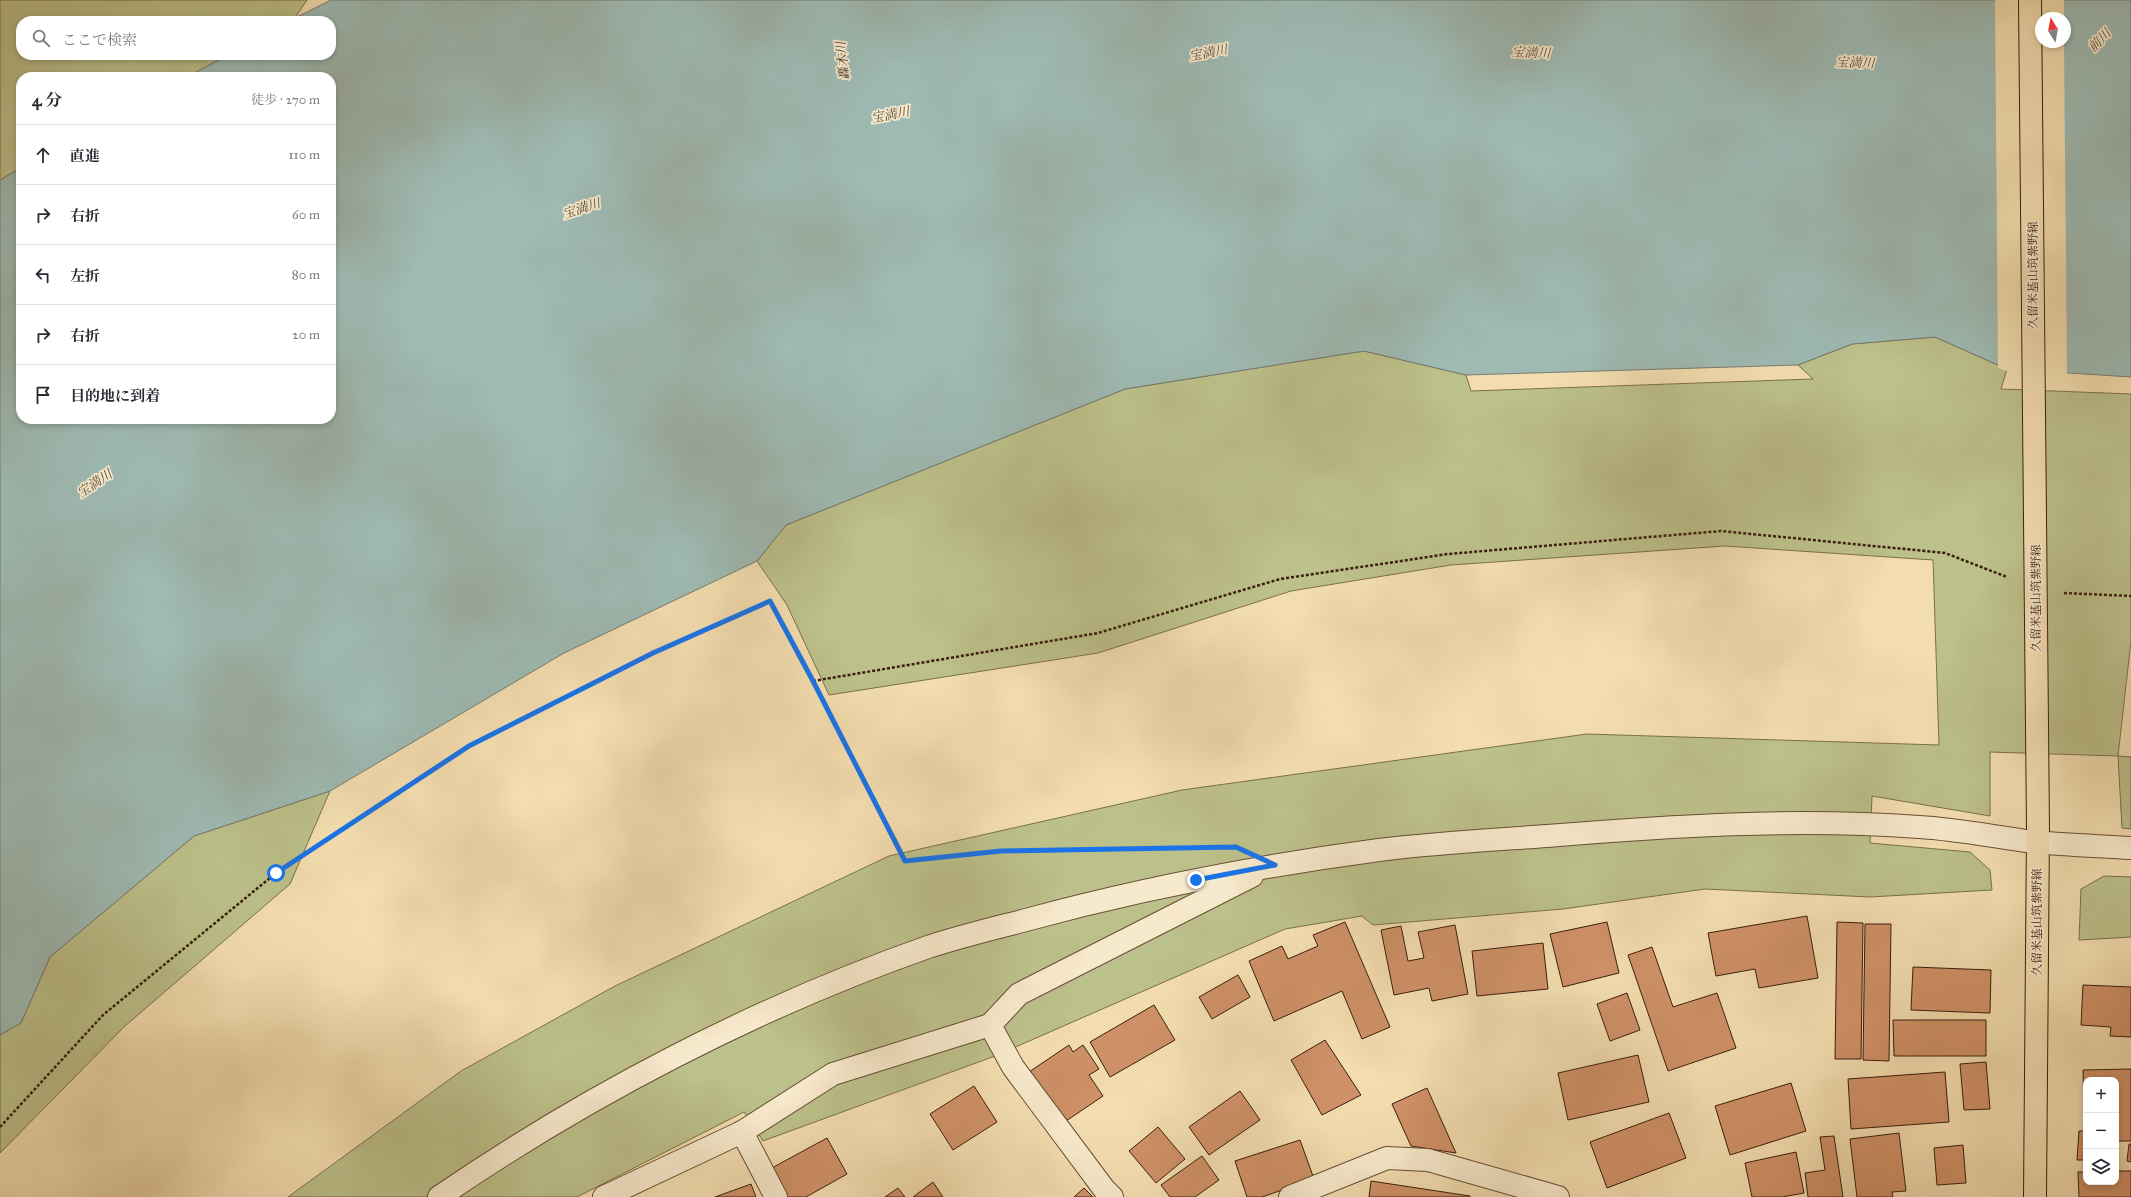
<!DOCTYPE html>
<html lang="ja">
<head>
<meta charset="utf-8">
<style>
  :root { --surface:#fff; --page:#f7f7f7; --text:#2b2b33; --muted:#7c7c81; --line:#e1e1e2 }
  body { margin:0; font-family:"IM FELL Great Primer","Noto Serif JP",serif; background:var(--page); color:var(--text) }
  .controls { position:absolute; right:12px; bottom:12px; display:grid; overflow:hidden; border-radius:8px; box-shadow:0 2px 6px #0003 }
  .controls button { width:36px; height:36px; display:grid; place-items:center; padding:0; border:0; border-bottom:1px solid var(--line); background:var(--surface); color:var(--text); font:20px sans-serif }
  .compass { position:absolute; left:2035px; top:12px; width:36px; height:36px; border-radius:50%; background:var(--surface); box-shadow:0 2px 6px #0003; rotate:349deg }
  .stop { position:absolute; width:12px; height:12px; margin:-9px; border:3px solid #1a73e8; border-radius:50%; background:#fff }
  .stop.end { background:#1a73e8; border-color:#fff; box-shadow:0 1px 4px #0008 }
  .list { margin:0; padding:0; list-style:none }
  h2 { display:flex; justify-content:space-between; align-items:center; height:52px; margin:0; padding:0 16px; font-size:17px }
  h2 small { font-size:13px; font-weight:400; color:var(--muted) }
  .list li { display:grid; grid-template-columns:26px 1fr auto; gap:12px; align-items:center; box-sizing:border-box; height:60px; padding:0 16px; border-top:1px solid var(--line) }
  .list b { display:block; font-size:15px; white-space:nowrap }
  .list em { font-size:13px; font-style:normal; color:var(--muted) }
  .icon { flex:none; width:22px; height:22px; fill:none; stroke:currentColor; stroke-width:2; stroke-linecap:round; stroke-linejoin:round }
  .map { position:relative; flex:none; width:2131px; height:1197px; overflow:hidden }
  .search { position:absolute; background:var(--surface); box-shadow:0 2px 6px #0003; left:16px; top:16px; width:320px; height:44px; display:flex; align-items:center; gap:10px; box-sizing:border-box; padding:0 14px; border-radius:16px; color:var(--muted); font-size:15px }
  .panel { position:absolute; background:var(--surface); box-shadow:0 2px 6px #0003; left:16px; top:72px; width:320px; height:352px; border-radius:16px }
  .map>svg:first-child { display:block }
  .green { fill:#bcc08a; stroke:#7b6f4c }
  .water { fill:#9ebab3; stroke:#767c71; fill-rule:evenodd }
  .pier { fill:#f3ddaf }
  .building { fill:#cf9167; stroke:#3a1e0d }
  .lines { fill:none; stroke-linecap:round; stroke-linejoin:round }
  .minor-casing { stroke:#684e36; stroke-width:24 }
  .primary-casing { stroke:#3a1e0d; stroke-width:24 }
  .path { stroke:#3a1e0d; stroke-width:2.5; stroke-dasharray:3 2; stroke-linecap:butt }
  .minor { stroke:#f7e9cb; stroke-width:22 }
  .primary { stroke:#f3ddaf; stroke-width:22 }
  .primary-bridge-casing { stroke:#3a1e0d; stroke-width:24; stroke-linecap:butt }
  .primary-bridge { stroke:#f3ddaf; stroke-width:22 }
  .route { stroke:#1a73e8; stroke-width:5 }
  .labels { text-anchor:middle; stroke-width:3.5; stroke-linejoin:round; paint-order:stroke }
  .street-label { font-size:12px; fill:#3a1e0d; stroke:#f7e9cb }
  .water-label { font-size:13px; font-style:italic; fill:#584d3f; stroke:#f7e9cb }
</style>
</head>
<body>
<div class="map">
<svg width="2131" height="1197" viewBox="0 0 2131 1197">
  <rect width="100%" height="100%" fill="#f3ddaf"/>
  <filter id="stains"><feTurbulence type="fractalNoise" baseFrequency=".005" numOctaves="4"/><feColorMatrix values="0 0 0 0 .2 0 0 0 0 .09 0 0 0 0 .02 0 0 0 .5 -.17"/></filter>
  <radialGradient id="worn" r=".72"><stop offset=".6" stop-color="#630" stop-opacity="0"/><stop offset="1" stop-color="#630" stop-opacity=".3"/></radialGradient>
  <g class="green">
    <path d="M 0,0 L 307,0 L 294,19 L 289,21 L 21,21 L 21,55 L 228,55 L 187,77 L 21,77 L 21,168 L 0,180 Z"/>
    <path d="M 1935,337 L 2007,369 L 2001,389 L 2131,394 L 2131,641 L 2118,756 L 2131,757 L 2131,829 L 2122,828 L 2118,756 L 1990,752 L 1990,816 L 1872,796 L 1870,843 L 1970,852 L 1990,870 L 1992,890 L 1870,897 L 1705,889 L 1563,909 L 1373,925 L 1362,916 L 1285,929 L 995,1056 L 763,1141 L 744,1112 L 577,1197 L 288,1197 L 461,1071 L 615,986 L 889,856 L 1182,790 L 1587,734 L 1939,745 L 1933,560 L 1725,546 L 1451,565 L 1291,591 L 1098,653 L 829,695 L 787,605 L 757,561 L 786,525 L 1125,389 L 1364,351 L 1466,375 L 1471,391 L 1813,379 L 1798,365 L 1852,344 Z"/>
    <path d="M 330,791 L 290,884 L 125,1026 L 0,1153 L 0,1035 L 21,1023 L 50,957 L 194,836 Z"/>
    <path d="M 2104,876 L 2131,877 L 2131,937 L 2079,940 L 2081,889 Z"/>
  </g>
  <path class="water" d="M 331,0 L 2131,0 L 2131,377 L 2007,369 L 1935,337 L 1852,344 L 1798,365 L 1466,375 L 1364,351 L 1125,389 L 786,525 L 757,561 L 564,653 L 330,791 L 194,836 L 50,957 L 21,1023 L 0,1035 L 0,180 L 21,168 L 21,419 L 331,419 L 331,77 L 187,77 L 228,55 L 331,55 L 331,21 L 289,21 ZM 2041,18 L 2065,18 L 2065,42 L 2041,42 Z"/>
  <path class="pier" d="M 1995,0 L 2064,0 L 2064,18 L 2041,18 L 2041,42 L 2064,42 L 2067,375 L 2007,371 L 1998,368 Z"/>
  <g class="building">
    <path d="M 1807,916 L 1818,978 L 1759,988 L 1755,969 L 1716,976 L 1708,933 Z"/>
    <path d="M 1345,922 L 1390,1027 L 1362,1039 L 1342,991 L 1274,1021 L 1249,961 L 1282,946 L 1288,959 L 1318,946 L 1313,935 Z"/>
    <path d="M 1607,922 L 1619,973 L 1563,987 L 1550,934 Z"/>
    <path d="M 1837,922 L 1863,923 L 1861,1059 L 1835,1059 Z"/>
    <path d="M 1865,924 L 1891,924 L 1889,1061 L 1863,1060 Z"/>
    <path d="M 1455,925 L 1468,994 L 1432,1001 L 1429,988 L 1394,995 L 1381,930 L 1401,926 L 1408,961 L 1424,958 L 1418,932 Z"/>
    <path d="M 1543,943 L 1548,989 L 1477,996 L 1472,951 Z"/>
    <path d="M 1652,947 L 1673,1007 L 1717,993 L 1736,1048 L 1668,1071 L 1628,955 Z"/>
    <path d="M 1913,967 L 1991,970 L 1990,1013 L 1911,1010 Z"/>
    <path d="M 1238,975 L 1250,997 L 1212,1019 L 1199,997 Z"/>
    <path d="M 2083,985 L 2131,987 L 2131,1037 L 2110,1036 L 2111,1027 L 2081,1025 Z"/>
    <path d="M 1627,993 L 1640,1030 L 1610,1041 L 1597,1004 Z"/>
    <path d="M 1154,1005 L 1175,1040 L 1110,1077 L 1090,1042 Z"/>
    <path d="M 1893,1020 L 1986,1020 L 1986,1056 L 1894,1056 Z"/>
    <path d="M 1325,1040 L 1361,1095 L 1322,1115 L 1291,1060 Z"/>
    <path d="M 1069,1045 L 1073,1052 L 1083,1045 L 1099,1069 L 1089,1075 L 1103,1096 L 1063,1123 L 1029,1072 Z"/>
    <path d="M 1638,1055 L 1649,1102 L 1568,1120 L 1558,1073 Z"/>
    <path d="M 1986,1062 L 1990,1109 L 1964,1110 L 1960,1064 Z"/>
    <path d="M 2131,1069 L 2131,1141 L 2118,1141 L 2116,1080 L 2086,1080 L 2086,1117 L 2084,1117 L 2083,1070 Z"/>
    <path d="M 1945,1072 L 1949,1122 L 1851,1129 L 1848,1079 Z"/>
    <path d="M 1791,1083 L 1806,1131 L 1730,1155 L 1715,1106 Z"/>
    <path d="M 974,1086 L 997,1122 L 953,1150 L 930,1114 Z"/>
    <path d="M 1427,1088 L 1456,1153 L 1411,1146 L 1392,1104 Z"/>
    <path d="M 1240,1091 L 1260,1120 L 1209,1155 L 1189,1127 Z"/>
    <path d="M 1669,1113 L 1686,1158 L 1607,1188 L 1590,1142 Z"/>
    <path d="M 1158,1127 L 1185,1159 L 1156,1183 L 1129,1151 Z"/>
    <path d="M 2079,1131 L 2086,1131 L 2086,1160 L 2077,1160 Z"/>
    <path d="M 1899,1133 L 1906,1191 L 1892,1192 L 1893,1197 L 1857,1197 L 1850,1139 Z"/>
    <path d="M 1834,1136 L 1843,1197 L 1808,1197 L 1805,1173 L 1825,1170 L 1820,1137 Z"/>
    <path d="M 827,1138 L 847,1174 L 806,1197 L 786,1197 L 770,1169 Z"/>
    <path d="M 1300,1140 L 1314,1179 L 1262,1197 L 1247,1197 L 1235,1161 Z"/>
    <path d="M 2129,1144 L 2131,1144 L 2131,1162 L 2127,1161 Z"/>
    <path d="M 1963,1145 L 1966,1183 L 1937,1185 L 1934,1148 Z"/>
    <path d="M 1796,1152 L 1804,1193 L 1782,1197 L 1752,1197 L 1745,1163 Z"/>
    <path d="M 1202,1156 L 1219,1180 L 1195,1197 L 1170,1197 L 1161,1185 Z"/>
    <path d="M 2116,1171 L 2131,1171 L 2131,1197 L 2079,1197 L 2078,1172 L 2086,1172 L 2086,1182 L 2116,1182 Z"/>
    <path d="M 1371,1181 L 1470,1196 L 1470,1197 L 1369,1197 Z"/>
    <path d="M 933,1182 L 943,1197 L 913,1197 Z"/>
    <path d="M 751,1184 L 756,1197 L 715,1197 Z"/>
    <path d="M 898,1188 L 905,1197 L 885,1197 Z"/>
    <path d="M 1084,1188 L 1093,1197 L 1074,1197 Z"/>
  </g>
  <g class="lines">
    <g class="minor-casing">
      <g id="minor">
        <path d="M 742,1132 L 776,1197"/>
        <path d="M 439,1197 C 588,1095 757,1007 928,947 C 958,937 991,929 1022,921 C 1139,889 1258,866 1379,850 C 1434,843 1491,840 1547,836 C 1670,826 1795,818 1919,827 C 1957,829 1995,837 2034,842 C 2066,845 2099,846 2131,848"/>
        <path d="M 604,1197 L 742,1132 L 833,1074 L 990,1025"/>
        <path d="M 1112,1197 L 1104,1189 L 1013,1067 L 990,1025 L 1019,994 L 1252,876"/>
        <path d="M 1290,1197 L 1387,1158 L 1428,1160 L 1558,1197"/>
      </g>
    </g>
    <g class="primary-casing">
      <path id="primary" d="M 2035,1197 L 2038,829"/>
    </g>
    <g class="path">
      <path d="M 2064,593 L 2131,596"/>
      <path d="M 813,681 L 1098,633 L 1280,579 L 1448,554 L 1721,531 L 1945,553 L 2007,577"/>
      <path d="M 0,1127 L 103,1015 L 276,873 L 469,745 L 653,653 L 770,601 L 813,681 L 905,861 L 1001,851 L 1207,847"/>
    </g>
    <use href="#minor" class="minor"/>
    <use href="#primary" class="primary"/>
    <g class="primary-bridge-casing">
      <path id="primary-bridge" d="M 2030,0 L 2038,829"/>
    </g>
    <use href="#primary-bridge" class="primary-bridge"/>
  </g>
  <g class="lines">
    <path class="route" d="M 276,873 L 469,746 L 653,653 L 770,601 L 813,681 L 905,861 L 1001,851 L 1236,847 L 1275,865 L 1196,880"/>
  </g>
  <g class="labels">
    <g class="street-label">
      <text transform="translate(2033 275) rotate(-90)" y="4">久留米基山筑紫野線</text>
      <text transform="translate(2036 598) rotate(-90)" y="4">久留米基山筑紫野線</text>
      <text transform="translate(2037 922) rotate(-90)" y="4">久留米基山筑紫野線</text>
    </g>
    <g class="water-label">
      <text transform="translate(2099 40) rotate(-46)" y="5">前川</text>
      <text transform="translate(1208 52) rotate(-11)" y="5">宝満川</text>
      <text transform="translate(1531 52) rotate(2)" y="5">宝満川</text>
      <text transform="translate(842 61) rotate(-97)" y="5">轟木川</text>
      <text transform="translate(1855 62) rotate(2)" y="5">宝満川</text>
      <text transform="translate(890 114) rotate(-11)" y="5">宝満川</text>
      <text transform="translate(581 208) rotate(-18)" y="5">宝満川</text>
      <text transform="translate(94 483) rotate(-34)" y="5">宝満川</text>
    </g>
  </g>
  <rect width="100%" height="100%" filter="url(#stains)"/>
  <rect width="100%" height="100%" fill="url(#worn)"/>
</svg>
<div class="controls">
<button>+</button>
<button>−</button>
<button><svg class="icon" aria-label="layers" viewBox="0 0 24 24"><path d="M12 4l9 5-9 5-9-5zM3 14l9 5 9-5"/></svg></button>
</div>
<svg class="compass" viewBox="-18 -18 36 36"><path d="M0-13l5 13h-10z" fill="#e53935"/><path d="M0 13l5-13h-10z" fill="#7c7c81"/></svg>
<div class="stop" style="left:276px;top:873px"></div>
<div class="stop end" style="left:1196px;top:880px"></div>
<div class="search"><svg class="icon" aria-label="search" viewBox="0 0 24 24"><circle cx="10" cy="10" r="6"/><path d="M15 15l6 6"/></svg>ここで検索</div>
<section class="panel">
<h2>4 分<small>徒歩 · 270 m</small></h2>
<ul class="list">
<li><svg class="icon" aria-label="ahead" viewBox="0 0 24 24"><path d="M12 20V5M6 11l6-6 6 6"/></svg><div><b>直進</b></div><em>110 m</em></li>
<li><svg class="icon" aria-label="right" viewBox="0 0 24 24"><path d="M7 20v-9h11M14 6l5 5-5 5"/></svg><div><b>右折</b></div><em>60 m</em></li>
<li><svg class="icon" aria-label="left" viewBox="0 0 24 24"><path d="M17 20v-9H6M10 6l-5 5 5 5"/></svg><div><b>左折</b></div><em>80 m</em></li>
<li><svg class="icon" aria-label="right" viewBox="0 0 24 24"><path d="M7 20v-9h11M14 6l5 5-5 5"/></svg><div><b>右折</b></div><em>20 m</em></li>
<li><svg class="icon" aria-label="arrive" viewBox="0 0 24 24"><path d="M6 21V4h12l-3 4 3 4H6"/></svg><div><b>目的地に到着</b></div></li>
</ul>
</section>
</div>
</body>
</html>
